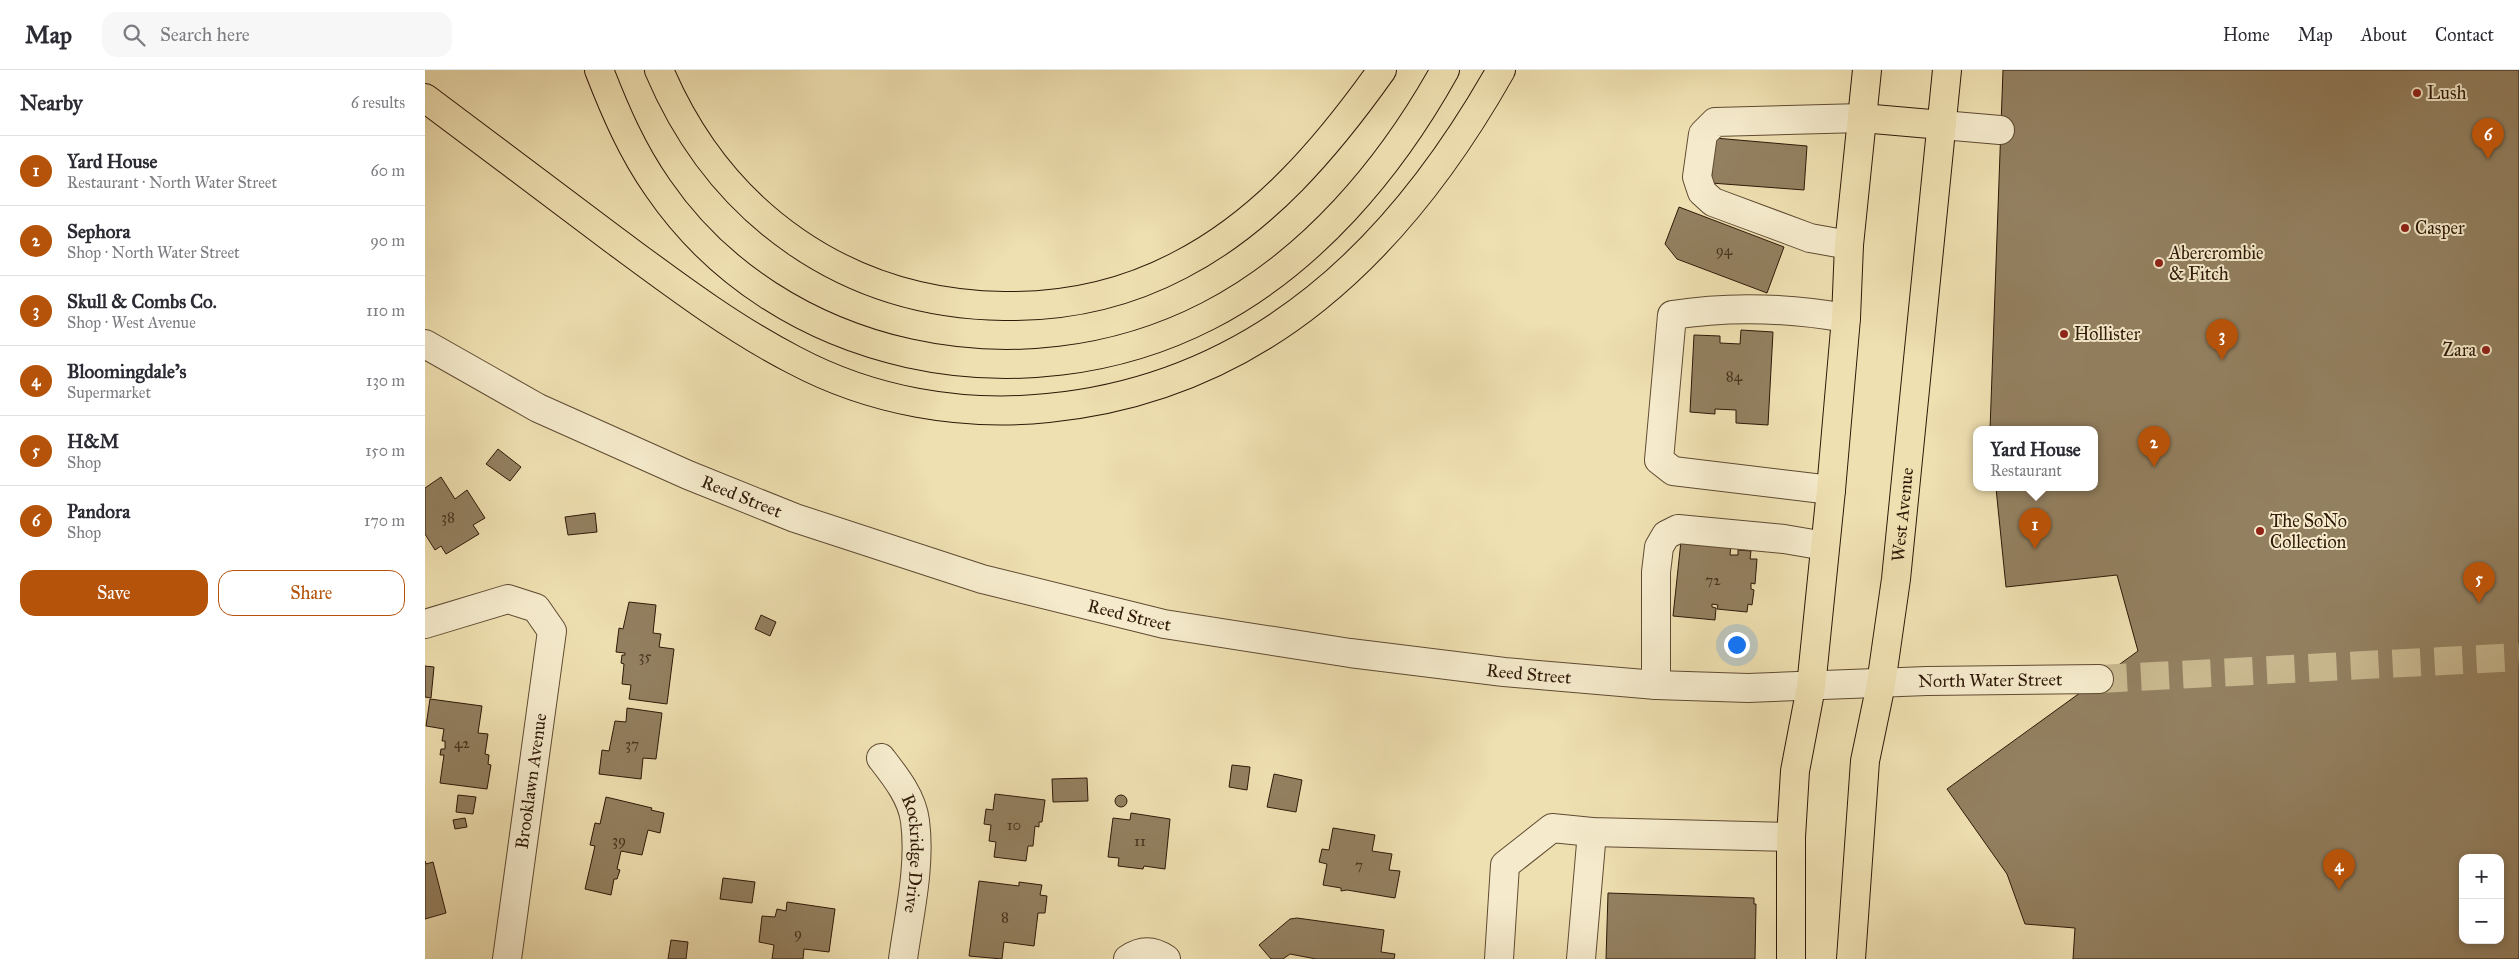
<!DOCTYPE html>
<html lang="en">
<head>
<meta charset="utf-8">
<style>
  :root { --surface:#fff; --page:#f7f7f7; --text:#2b2b33; --muted:#7c7c81; --line:#e1e1e2; --accent:#b45309 }
  body { margin:0; font-family:"IM FELL Great Primer",serif; background:var(--page); color:var(--text) }
  .controls { position:absolute; right:15px; bottom:15px; display:grid; overflow:hidden; border-radius:10px; box-shadow:0 2px 8px #0003 }
  .controls button { width:45px; height:45px; display:grid; place-items:center; padding:0; border:0; border-bottom:1px solid var(--line); background:var(--surface); color:var(--text); font:25px sans-serif }
  .you { position:absolute; left:1311px; top:574px; width:18px; height:18px; margin:-12px; border:4px solid #fff; border-radius:50%; background:#1a73e8; box-shadow:0 0 0 8px #1a73e833 }
  .badge { display:grid; place-items:center; width:32px; height:32px; border-radius:50%; background:var(--accent); color:#fff; font-size:16px; font-weight:700 }
  .pin { position:absolute; translate:-50% -41px; filter:drop-shadow(0 1px 2px #0008) }
  .pin::after { content:''; position:absolute; top:26px; width:18px; height:15px; background:inherit; clip-path:polygon(0 0,100% 0,50% 100%) }
  .popup { position:absolute; left:1548px; top:356px; width:125px; height:65px; box-sizing:border-box; display:grid; place-content:center; border-radius:10px; background:var(--surface); filter:drop-shadow(0 1px 4px #0005); font-size:16px; white-space:nowrap; color:var(--muted) }
  .popup b { font-size:19px; color:var(--text) }
  .popup::after { content:''; position:absolute; left:50%; top:100%; margin-left:-10px; border:10px solid transparent; border-top-color:var(--surface) }
  .list { margin:0; padding:0; list-style:none }
  h2 { display:flex; justify-content:space-between; align-items:center; height:65px; margin:0; padding:0 20px; font-size:21px }
  h2 small { font-size:16px; font-weight:400; color:var(--muted) }
  .list li { display:grid; grid-template-columns:32px 1fr auto; gap:15px; align-items:center; box-sizing:border-box; height:70px; padding:0 20px; border-top:1px solid var(--line) }
  .list b { display:block; font-size:19px; white-space:nowrap }
  .list p { margin:0; font-size:16px; white-space:nowrap; color:var(--muted) }
  .list em { font-size:16px; font-style:normal; color:var(--muted) }
  .actions { display:flex; gap:10px; padding:15px 20px }
  .actions a { flex:1; padding:11px 0; border:1px solid var(--accent); border-radius:15px; text-align:center; font-size:18px; color:var(--accent) }
  .actions .main { background:var(--accent); color:#fff }
  .icon { flex:none; width:28px; height:28px; fill:none; stroke:currentColor; stroke-width:2; stroke-linecap:round; stroke-linejoin:round }
  .map { position:relative; flex:none; width:2094px; height:889px; overflow:hidden }
  header { display:flex; align-items:center; gap:30px; box-sizing:border-box; height:70px; padding:0 25px; background:var(--surface); border-bottom:1px solid var(--line) }
  header strong { font-size:24px }
  nav { display:flex; gap:28px; margin-inline-start:auto; font-size:18px }
  .search { width:350px; height:45px; background:var(--page); display:flex; align-items:center; gap:12px; box-sizing:border-box; padding:0 18px; border-radius:15px; color:var(--muted); font-size:19px }
  main { display:flex }
  aside { flex:1; background:var(--surface) }
  .map>svg:first-child { display:block }
  .building { fill:#938060; stroke:#2f1808; fill-rule:evenodd }
  .lines { fill:none; stroke-linecap:round; stroke-linejoin:round }
  .minor-tunnel { stroke:#c9b88f; stroke-width:28; stroke-dasharray:28 14; stroke-linecap:butt }
  .minor-casing { stroke:#5f4a32; stroke-width:30 }
  .major-casing { stroke:#2f1808; stroke-width:30 }
  .highway-casing { stroke:#2f1808; stroke-width:30 }
  .minor { stroke:#f5ebcc; stroke-width:28 }
  .major { stroke:#efe0b1; stroke-width:28 }
  .highway { stroke:#efe0b1; stroke-width:28 }
  .poi-dot { fill:#8f2418; stroke:#f5ebcc; stroke-width:2 }
  .labels { text-anchor:middle; stroke-width:4; stroke-linejoin:round; paint-order:stroke }
  .number-label { font-size:15px; fill:#48321e }
  .poi-label { font-size:18px; fill:#2f1808; stroke:#f5ebcc; text-anchor:start }
  .street-label { font-size:18px; fill:#2f1808; stroke:#f5ebcc }
</style>
</head>
<body>
<header>
<strong>Map</strong>
<div class="search"><svg class="icon" aria-label="search" viewBox="0 0 24 24"><circle cx="10" cy="10" r="6"/><path d="M15 15l6 6"/></svg>Search here</div>
<nav><a>Home</a><a>Map</a><a>About</a><a>Contact</a></nav>
</header>
<main>
<aside>
<h2>Nearby<small>6 results</small></h2>
<ul class="list">
<li><span class="badge">1</span><div><b>Yard House</b><p>Restaurant · North Water Street</p></div><em>60 m</em></li>
<li><span class="badge">2</span><div><b>Sephora</b><p>Shop · North Water Street</p></div><em>90 m</em></li>
<li><span class="badge">3</span><div><b>Skull &amp; Combs Co.</b><p>Shop · West Avenue</p></div><em>110 m</em></li>
<li><span class="badge">4</span><div><b>Bloomingdale's</b><p>Supermarket</p></div><em>130 m</em></li>
<li><span class="badge">5</span><div><b>H&amp;M</b><p>Shop</p></div><em>150 m</em></li>
<li><span class="badge">6</span><div><b>Pandora</b><p>Shop</p></div><em>170 m</em></li>
</ul>
<div class="actions"><a class="main">Save</a><a>Share</a></div>
</aside>
<div class="map">
<svg width="2094" height="889" viewBox="0 0 2094 889">
  <rect width="100%" height="100%" fill="#efe0b1"/>
  <filter id="stains"><feTurbulence type="fractalNoise" baseFrequency=".004" numOctaves="4"/><feColorMatrix values="0 0 0 0 .2 0 0 0 0 .09 0 0 0 0 .02 0 0 0 .5 -.17"/></filter>
  <radialGradient id="worn" r=".72"><stop offset=".6" stop-color="#630" stop-opacity="0"/><stop offset="1" stop-color="#630" stop-opacity=".3"/></radialGradient>
  <g class="building">
    <path d="M 1578,0 L 2094,0 L 2094,889 L 1648,889 L 1650,858 L 1600,854 L 1582,804 L 1522,719 L 1713,581 L 1692,505 L 1581,517 L 1571,418 L 1669,418 L 1669,360 L 1565,360 ZM 2038,788 L 2075,788 L 2075,870 L 2038,870 Z"/>
    <path d="M 1290,68 L 1382,76 L 1379,120 L 1286,113 Z"/>
    <path d="M 1254,137 L 1359,177 L 1342,223 L 1252,189 L 1240,174 Z"/>
    <path d="M 1316,260 L 1348,262 L 1343,355 L 1311,353 L 1311,340 L 1290,339 L 1290,344 L 1265,342 L 1269,265 L 1295,266 L 1295,273 L 1315,274 Z"/>
    <path d="M 73,379 L 96,397 L 85,411 L 61,394 Z"/>
    <path d="M 16,407 L 30,429 L 42,420 L 60,448 L 48,455 L 54,464 L 21,484 L 16,476 L 10,480 L 0,464 L 0,418 Z"/>
    <path d="M 170,443 L 172,462 L 143,465 L 140,447 Z"/>
    <path d="M 1256,471 L 1306,474 L 1305,485 L 1313,485 L 1313,480 L 1326,481 L 1325,489 L 1332,489 L 1330,514 L 1326,513 L 1326,519 L 1329,520 L 1327,535 L 1323,534 L 1322,542 L 1292,539 L 1293,535 L 1287,534 L 1287,537 L 1291,538 L 1290,550 L 1248,546 Z"/>
    <path d="M 204,532 L 231,535 L 228,563 L 236,564 L 234,577 L 249,579 L 242,634 L 204,629 L 206,615 L 197,614 L 199,594 L 196,593 L 197,585 L 200,585 L 200,583 L 191,582 L 194,558 L 198,559 Z"/>
    <path d="M 336,545 L 351,552 L 345,566 L 330,559 Z"/>
    <path d="M 0,596 L 9,597 L 6,628 L 0,627 Z"/>
    <path d="M 5,629 L 57,636 L 53,663 L 63,664 L 60,684 L 64,685 L 63,694 L 66,695 L 62,719 L 15,713 L 19,685 L 15,685 L 16,679 L 20,679 L 20,671 L 17,671 L 19,659 L 1,656 Z"/>
    <path d="M 202,638 L 237,643 L 231,689 L 218,688 L 216,709 L 174,704 L 177,680 L 184,681 L 190,651 L 201,652 Z"/>
    <path d="M 807,695 L 825,697 L 822,720 L 804,717 Z"/>
    <path d="M 849,704 L 877,710 L 871,742 L 842,737 Z"/>
    <path d="M 662,708 L 663,731 L 628,732 L 627,709 Z"/>
    <path d="M 570,724 L 620,730 L 617,752 L 614,752 L 614,757 L 610,756 L 608,776 L 603,776 L 601,791 L 569,787 L 571,772 L 564,771 L 566,755 L 559,754 L 561,739 L 568,740 Z"/>
    <circle cx="696" cy="731" r="6"/>
    <path d="M 33,725 L 51,727 L 48,744 L 31,742 Z"/>
    <path d="M 181,727 L 227,738 L 226,740 L 239,743 L 235,763 L 223,760 L 217,785 L 196,781 L 192,799 L 195,800 L 192,809 L 189,809 L 186,825 L 160,819 L 170,776 L 165,775 L 170,753 L 175,754 Z"/>
    <path d="M 706,743 L 745,749 L 740,799 L 719,796 L 718,799 L 693,796 L 694,788 L 683,787 L 688,748 L 705,750 Z"/>
    <path d="M 40,748 L 42,757 L 30,759 L 28,750 Z"/>
    <path d="M 908,758 L 950,765 L 947,781 L 967,784 L 964,800 L 975,801 L 970,828 L 922,820 L 916,821 L 916,818 L 898,815 L 902,794 L 894,792 L 897,779 L 904,780 Z"/>
    <path d="M 0,791 L 1,794 L 8,792 L 21,843 L 0,849 Z"/>
    <path d="M 298,808 L 330,812 L 327,833 L 295,829 Z"/>
    <path d="M 554,811 L 594,816 L 594,812 L 617,815 L 615,825 L 622,826 L 620,843 L 613,843 L 609,876 L 579,872 L 577,889 L 544,886 Z"/>
    <path d="M 1183,823 L 1329,828 L 1329,834 L 1331,834 L 1330,889 L 1181,889 Z"/>
    <path d="M 362,832 L 410,839 L 404,882 L 379,879 L 378,889 L 347,889 L 349,875 L 334,872 L 337,846 L 350,847 L 352,839 L 361,841 Z"/>
    <path d="M 872,848 L 959,860 L 956,882 L 970,884 L 969,889 L 891,889 L 865,884 L 858,889 L 846,889 L 834,875 L 865,849 Z"/>
    <path d="M 246,870 L 263,872 L 261,889 L 243,889 Z"/>
  </g>
  <g class="lines">
    <path class="minor-tunnel" d="M 1674,609 L 2094,587"/>
    <g class="minor-casing">
      <g id="minor">
        <path d="M 1517,55 L 1575,60"/>
        <path d="M 1424,175 L 1385,168 L 1288,132 L 1277,122 L 1272,107 L 1278,64 L 1290,52 L 1437,48"/>
        <path id="s1" d="M 0,274 L 113,338 L 263,405 L 370,448 L 557,509 L 739,554 L 925,583 L 1079,602 L 1231,615 L 1323,618 L 1502,611 L 1674,609"/>
        <path d="M 1406,420 L 1248,401 L 1234,390 L 1247,245 C 1304,236 1364,238 1421,248"/>
        <path d="M 0,554 L 83,529 L 111,538 L 127,561 L 82,889"/>
        <path d="M 1231,615 L 1231,502 L 1234,477 L 1241,465 L 1253,459 L 1359,469 L 1400,476"/>
        <path id="s2" d="M 456,688 C 470,706 487,727 490,751 C 496,796 484,845 478,889"/>
        <path d="M 703,889 C 716,880 728,880 741,889"/>
        <path d="M 1074,889 L 1080,795 L 1127,758 L 1167,762 L 1366,767"/>
        <path d="M 1156,889 L 1167,762"/>
      </g>
    </g>
    <g class="major-casing">
      <g id="major">
        <path d="M 1437,48 L 1517,55"/>
        <path d="M 1366,889 L 1366,767 L 1370,701 L 1386,617 L 1406,420 L 1421,248 L 1424,175 L 1442,0"/>
        <path id="s3" d="M 1426,889 L 1440,691 L 1456,614 L 1471,509 L 1522,0"/>
      </g>
    </g>
    <g class="highway-casing">
      <g id="highway">
        <path d="M 174,0 C 190,41 207,81 233,118 C 353,293 598,341 783,246 C 886,193 965,99 1020,0"/>
        <path d="M 234,0 C 295,144 421,234 579,236 C 641,237 700,224 755,195 C 839,152 903,76 957,0"/>
        <path d="M 0,28 C 63,75 126,122 189,170 C 246,212 305,257 369,290 C 446,331 536,347 623,338 C 835,317 975,179 1076,0"/>
      </g>
    </g>
    <use href="#minor" class="minor"/>
    <use href="#major" class="major"/>
    <use href="#highway" class="highway"/>
  </g>
  <g class="poi-dot">
    <circle cx="1992" cy="23" r="5"/>
    <circle cx="1980" cy="158" r="5"/>
    <circle cx="1734" cy="193" r="5"/>
    <circle cx="1639" cy="264" r="5"/>
    <circle cx="2061" cy="280" r="5"/>
    <circle cx="1835" cy="461" r="5"/>
  </g>
  <g class="labels">
    <g class="number-label">
      <text x="1299" y="185">94</text>
      <text x="1309" y="311">84</text>
      <text x="23" y="452">38</text>
      <text x="1288" y="515">72</text>
      <text x="220" y="591">35</text>
      <text x="37" y="678">42</text>
      <text x="207" y="679">37</text>
      <text x="589" y="760">10</text>
      <text x="194" y="775">39</text>
      <text x="715" y="776">11</text>
      <text x="934" y="800">7</text>
      <text x="580" y="852">8</text>
      <text x="373" y="868">9</text>
    </g>
    <g class="poi-label">
      <text x="2002" y="29">Lush</text>
      <text x="1990" y="164">Casper</text>
      <text x="1744" y="189">Abercrombie<tspan x="1744" dy="21">&amp; Fitch</tspan></text>
      <text x="1649" y="270">Hollister</text>
      <text x="2051" y="286" text-anchor="end">Zara</text>
      <text x="1845" y="457">The SoNo<tspan x="1845" dy="21">Collection</tspan></text>
    </g>
    <g class="street-label">
      <text dy="6" stroke="none"><textPath href="#s1" startOffset="352">Reed Street</textPath></text>
      <text dy="6" stroke="none"><textPath href="#s3" startOffset="448">West Avenue</textPath></text>
      <text dy="6" stroke="none"><textPath href="#s1" startOffset="758">Reed Street</textPath></text>
      <text dy="6" stroke="none"><textPath href="#s1" startOffset="1162">Reed Street</textPath></text>
      <text dy="6" stroke="none"><textPath href="#s1" startOffset="1624">North Water Street</textPath></text>
      <text transform="translate(106 711) rotate(-82)" y="6">Brooklawn Avenue</text>
      <text dy="6" stroke="none"><textPath href="#s2" startOffset="105">Rockridge Drive</textPath></text>
    </g>
  </g>
  <rect width="100%" height="100%" filter="url(#stains)"/>
  <rect width="100%" height="100%" fill="url(#worn)"/>
</svg>
<div class="controls">
<button>+</button>
<button>−</button>
</div>
<div class="you"></div>
<div class="pin badge" style="left:1610px;top:479px">1</div>
<div class="popup"><b>Yard House</b>Restaurant</div>
<div class="pin badge" style="left:1729px;top:397px">2</div>
<div class="pin badge" style="left:1797px;top:290px">3</div>
<div class="pin badge" style="left:1914px;top:820px">4</div>
<div class="pin badge" style="left:2054px;top:533px">5</div>
<div class="pin badge" style="left:2063px;top:89px">6</div>
</div>
</main>
</body>
</html>
